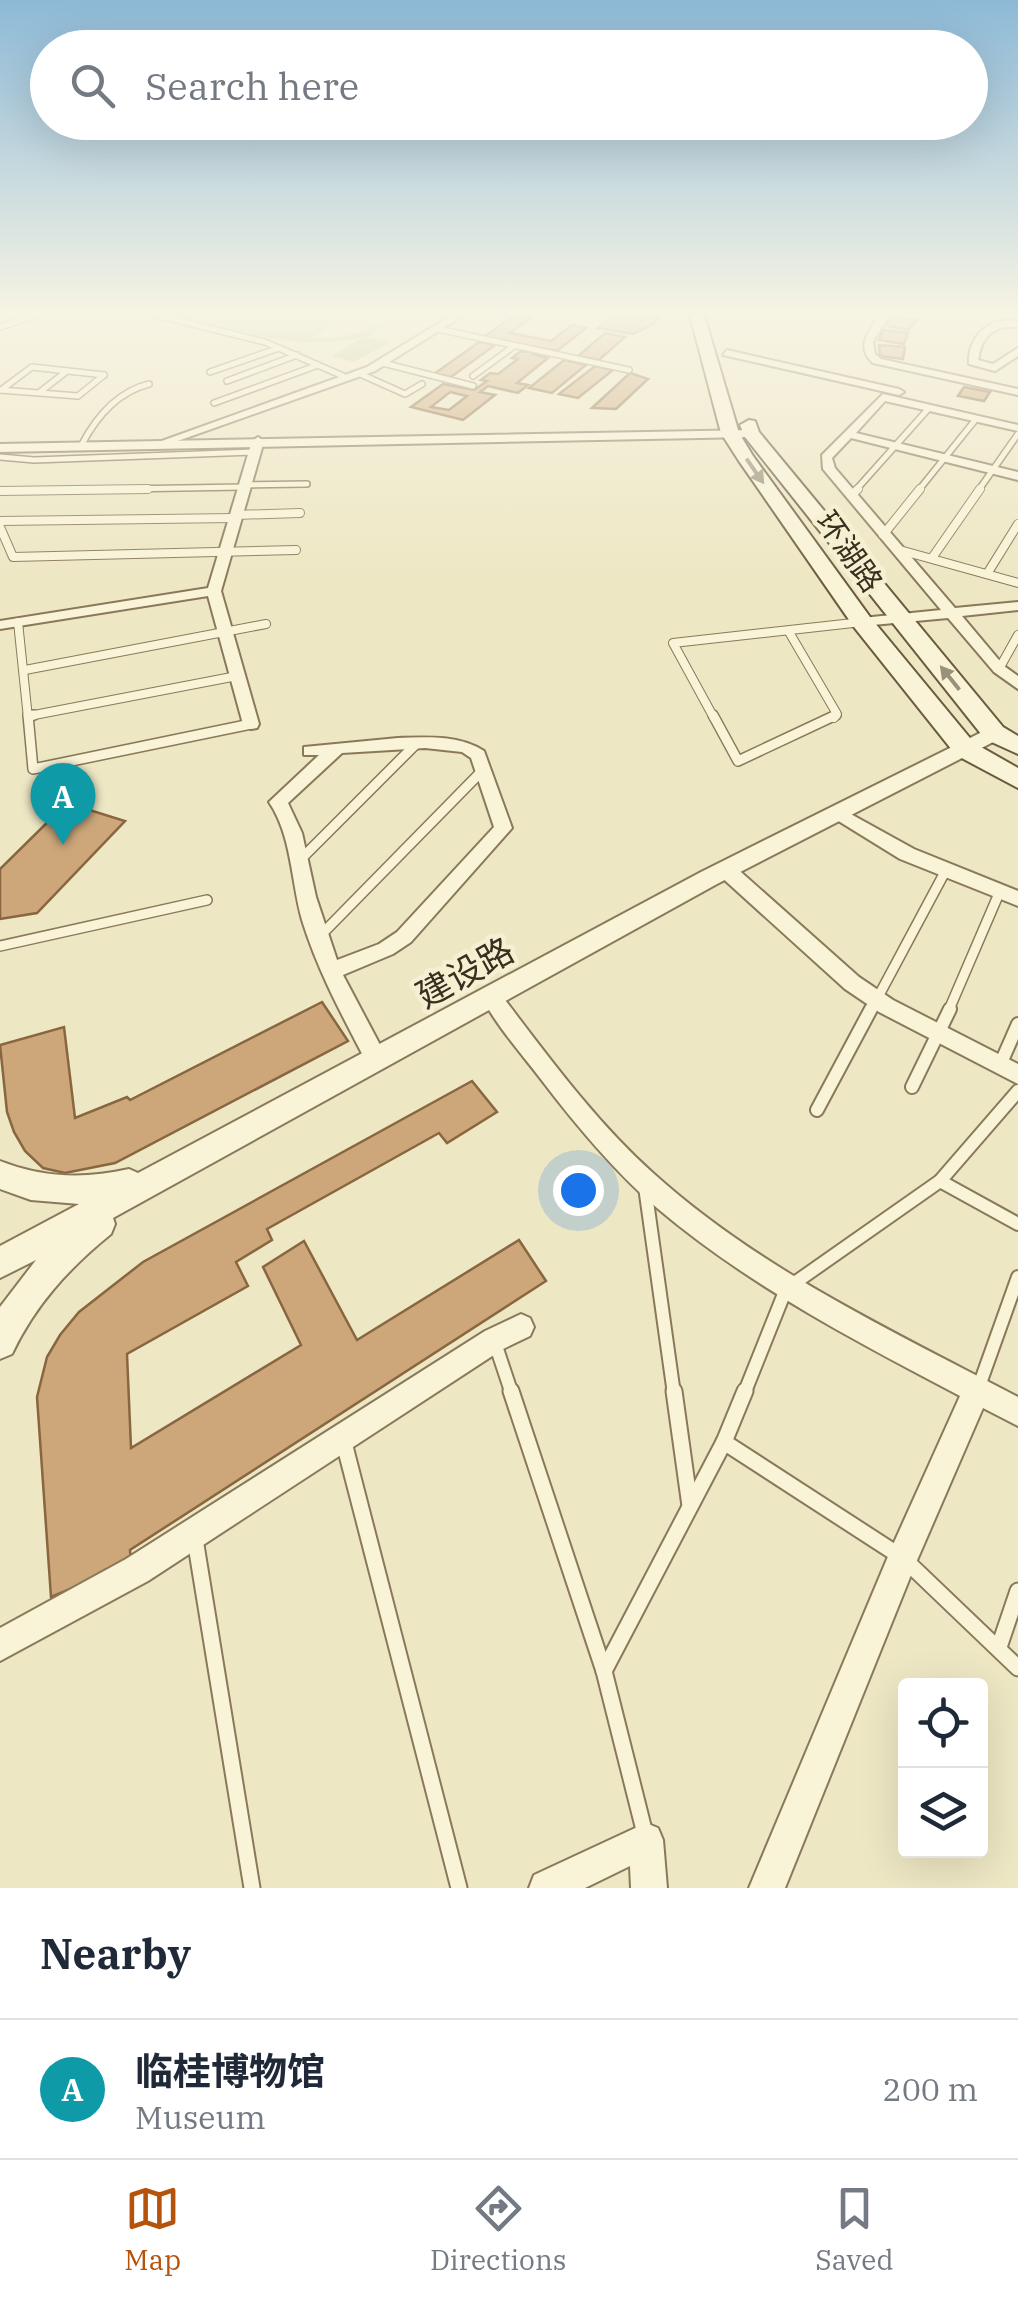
<!DOCTYPE html>
<html lang="en">
<head>
<meta charset="utf-8">
<style>
  :root { --surface:#fff; --page:#f6f6f7; --text:#1f2937; --muted:#747a83; --line:#e0e1e3; --accent:#b45309 }
  body { margin:0; font-family:"IBM Plex Serif","Noto Sans SC",serif; background:var(--page); color:var(--text) }
  .controls { position:absolute; right:30px; bottom:30px; display:grid; overflow:hidden; border-radius:10px; box-shadow:0 10px 40px #0002 }
  .controls button { width:90px; height:90px; display:grid; place-items:center; padding:0; border:0; border-bottom:2px solid var(--line); background:var(--surface); color:var(--text); font:50px sans-serif }
  .you { position:absolute; left:578px; top:1190px; width:35px; height:35px; margin:-25px; border:8px solid #fff; border-radius:50%; background:#1a73e8; box-shadow:0 0 0 15px #1a73e833 }
  .badge { display:grid; place-items:center; width:65px; height:65px; border-radius:50%; background:var(--accent); color:#fff; font-size:32px; font-weight:700 }
  .pin { position:absolute; translate:-50% -82px; filter:drop-shadow(0 2px 5px #0008) }
  .pin::after { content:''; position:absolute; top:52px; width:35px; height:30px; background:inherit; clip-path:polygon(0 0,100% 0,50% 100%) }
  .list { margin:0; padding:0; list-style:none }
  h2 { display:flex; justify-content:space-between; align-items:center; height:130px; margin:0; padding:0 40px; font-size:42px }
  h2 small { font-size:32px; font-weight:400; color:var(--muted) }
  .list li { display:grid; grid-template-columns:65px 1fr auto; gap:30px; align-items:center; box-sizing:border-box; height:140px; padding:0 40px; border-top:2px solid var(--line) }
  .list b { display:block; font-size:38px; white-space:nowrap }
  .list p { margin:0; font-size:32px; white-space:nowrap; color:var(--muted) }
  .list em { font-size:32px; font-style:normal; color:var(--muted) }
  .icon { flex:none; width:55px; height:55px; fill:none; stroke:currentColor; stroke-width:2; stroke-linecap:round; stroke-linejoin:round }
  .map { position:relative; flex:none; width:1018px; height:1888px; overflow:hidden }
  .search { position:absolute; background:var(--surface); box-shadow:0 10px 40px #0002; left:30px; right:30px; top:30px; height:110px; display:flex; align-items:center; gap:25px; box-sizing:border-box; padding:0 35px; border-radius:55px; color:var(--muted); font-size:38px }
  .sheet { height:270px; background:var(--surface) }
  nav { display:flex; justify-content:space-around; align-items:center; box-sizing:border-box; height:140px; border-top:2px solid var(--line); background:var(--surface); font-size:28px; color:var(--muted) }
  nav a { display:grid; justify-items:center; gap:5px }
  nav .on { color:var(--accent) }
  .map>svg:first-child { display:block }
  .green { fill:#c0cd98 }
  .building { fill:#cda77a; stroke:#886640; stroke-width:2.5; fill-rule:evenodd }
  .lines { fill:none; stroke-linecap:round; stroke-linejoin:round }
  .service-far4-casing { stroke:#89795a; stroke-width:8 }
  .service-far3-casing { stroke:#89795a; stroke-width:10 }
  .service-far2-casing { stroke:#89795a; stroke-width:12 }
  .service-far1-casing { stroke:#89795a; stroke-width:16 }
  .service-casing { stroke:#89795a; stroke-width:19 }
  .minor-casing { stroke:#89795a; stroke-width:4 }
  .tertiary-casing { stroke:#89795a; stroke-width:4 }
  .secondary-casing { stroke:#6b5a3d; stroke-width:4 }
  .service-far4 { stroke:#f9f3d7; stroke-width:5 }
  .service-far3 { stroke:#f9f3d7; stroke-width:8 }
  .service-far2 { stroke:#f9f3d7; stroke-width:9 }
  .service-far1 { stroke:#f9f3d7; stroke-width:12 }
  .service { stroke:#f9f3d7; stroke-width:15 }
  .minor { fill:#f9f3d7; fill-rule:evenodd }
  .tertiary { fill:#f9f3d7; fill-rule:evenodd }
  .secondary { fill:#f9f3d7; fill-rule:evenodd }
  .oneway { fill:#99917a }
  .labels { text-anchor:middle; stroke-width:9; stroke-linejoin:round; paint-order:stroke }
  .far-street-label { font-size:30px; fill:#392f1e; stroke:#f6f0d3 }
  .street-label { font-size:35px; fill:#392f1e; stroke:#f6f0d3 }
</style>
</head>
<body>
<div class="map">
<svg width="1018" height="1888" viewBox="0 0 1018 1888">
  <rect width="100%" height="100%" fill="#eee7c4"/>
  <path class="green" d="M 176,315 L 346,315 L 313,338 C 337,338 369,337 383,315 L 396,315 L 392,323 L 367,337 L 389,343 L 354,362 L 332,356 L 364,337 C 301,353 237,329 176,315 Z"/>
  <g class="building">
    <path d="M 515,315 L 535,315 L 510,333 L 551,341 L 572,325 L 586,328 L 557,351 L 541,348 L 533,354 L 548,358 L 517,383 L 528,385 L 518,393 L 488,386 L 480,392 L 495,395 L 463,420 L 411,407 L 443,384 L 474,390 L 487,381 L 481,380 L 490,373 L 498,374 L 518,359 L 512,358 L 521,351 L 528,352 L 535,347 L 484,337 ZM 450,392 L 467,396 L 449,410 L 431,407 Z"/>
    <path d="M 613,315 L 659,315 L 655,323 L 633,334 L 598,328 Z"/>
    <path d="M 893,316 L 917,320 L 908,330 L 885,325 Z"/>
    <path d="M 883,330 L 908,333 L 904,344 L 879,340 Z"/>
    <path d="M 605,333 L 625,337 L 599,360 L 578,356 Z"/>
    <path d="M 479,342 L 495,345 L 451,377 L 434,374 Z"/>
    <path d="M 879,345 L 905,347 L 903,359 L 880,356 Z"/>
    <path d="M 564,360 L 586,365 L 552,393 L 529,388 Z"/>
    <path d="M 595,366 L 613,370 L 578,398 L 559,394 Z"/>
    <path d="M 630,373 L 648,379 L 616,409 L 592,408 Z"/>
    <path d="M 964,387 L 990,392 L 984,401 L 958,396 Z"/>
    <path d="M 67,803 L 125,821 L 37,913 L 0,919 L 0,869 Z"/>
    <path d="M 322,1002 L 348,1041 L 115,1163 L 65,1173 L 43,1168 L 25,1151 L 14,1132 L 7,1112 L 0,1045 L 64,1027 L 75,1118 L 127,1097 L 130,1100 Z"/>
    <path d="M 472,1081 L 497,1112 L 447,1143 L 439,1133 L 267,1229 L 272,1240 L 236,1262 L 248,1286 L 127,1354 L 131,1448 L 301,1345 L 263,1267 L 304,1241 L 357,1340 L 519,1240 L 546,1281 L 130,1550 L 131,1564 L 51,1597 L 37,1397 L 47,1357 L 60,1335 L 79,1312 L 143,1262 Z"/>
  </g>
  <g class="lines">
    <g class="service-far4-casing">
      <g id="service-far4">
        <path d="M 156,315 L 265,342 L 343,376"/>
        <path d="M 0,327 L 38,315"/>
        <path d="M 438,329 L 629,370"/>
        <path d="M 383,363 L 473,386"/>
        <path d="M 210,372 L 279,348"/>
        <path d="M 358,373 L 405,394 L 422,384"/>
        <path d="M 473,376 L 514,346"/>
        <path d="M 227,381 L 297,355"/>
        <path d="M 0,390 L 78,396 L 104,375"/>
        <path d="M 1,390 L 32,367 L 104,375"/>
        <path d="M 40,392 L 67,371"/>
        <path d="M 214,403 L 318,365"/>
        <path d="M 81,446 C 96,417 117,392 149,384"/>
        <path d="M 0,457 L 34,460 L 254,452"/>
        <path d="M 244,485 L 307,484"/>
        <path d="M 0,491 L 243,487"/>
        <path d="M 855,491 L 929,408"/>
        <path d="M 918,491 L 976,419"/>
        <path d="M 978,491 L 1018,434"/>
      </g>
    </g>
    <g class="service-far3-casing">
      <g id="service-far3">
        <path d="M 0,491 L 148,489"/>
        <path d="M 851,496 L 858,489"/>
        <path d="M 235,515 L 300,513"/>
        <path d="M 0,521 L 234,518"/>
        <path d="M 0,527 L 13,557 L 296,550"/>
        <path d="M 883,535 L 920,489"/>
        <path d="M 896,549 L 1018,583"/>
        <path d="M 932,558 L 980,489"/>
        <path d="M 987,574 L 1018,524"/>
        <path d="M 18,622 L 28,718"/>
        <path d="M 789,632 L 837,714 L 834,718"/>
        <path d="M 999,669 L 1018,635"/>
        <path d="M 25,670 L 266,624"/>
        <path d="M 29,716 L 237,676"/>
        <path d="M 714,718 L 673,643 L 862,622"/>
      </g>
    </g>
    <g class="service-far2-casing">
      <g id="service-far2">
        <path d="M 28,715 L 33,769 L 251,724"/>
        <path d="M 713,715 L 738,761 L 836,715"/>
        <path d="M 29,716 L 34,715"/>
        <path d="M 297,863 L 416,744"/>
        <path d="M 318,938 L 482,771"/>
        <path d="M 0,946 L 207,900"/>
        <path d="M 870,1012 L 946,870"/>
        <path d="M 948,1012 L 1000,891"/>
      </g>
    </g>
    <g class="service-far1-casing">
      <g id="service-far1">
        <path d="M 1000,1065 L 1018,1024"/>
        <path d="M 912,1087 L 950,1009"/>
        <path d="M 817,1110 L 871,1009"/>
        <path d="M 940,1181 L 1018,1224"/>
        <path d="M 645,1187 L 674,1394"/>
        <path d="M 495,1343 L 512,1394"/>
        <path d="M 978,1389 L 1018,1277"/>
        <path d="M 744,1394 L 786,1289 L 940,1181 L 1018,1091"/>
      </g>
    </g>
    <g class="service-casing">
      <g id="service">
        <path d="M 511,1391 L 604,1671 L 645,1834"/>
        <path d="M 674,1391 L 690,1506"/>
        <path d="M 343,1439 L 459,1888"/>
        <path d="M 724,1442 L 903,1558 L 1018,1668"/>
        <path d="M 195,1539 L 252,1888"/>
        <path d="M 999,1647 L 1018,1591"/>
        <path d="M 604,1671 L 724,1442 L 745,1391"/>
      </g>
    </g>
    <g class="minor-casing">
      <g id="minor">
        <path d="M 452,315 L 464,315 L 375,371 L 169,444 L 159,442 L 367,367 Z"/>
        <path d="M 879,315 L 889,315 L 873,342 L 875,354 L 881,359 L 1018,389 L 1018,395 L 873,363 C 855,347 869,332 879,315 Z"/>
        <path d="M 999,321 L 1018,321 L 1018,327 C 993,325 982,336 978,360 L 993,364 L 1018,348 L 1018,356 L 995,371 L 969,364 C 968,344 979,327 999,321 Z"/>
        <path d="M 727,350 L 899,389 L 904,392 L 899,395 L 723,355 Z"/>
        <path d="M 883,394 L 1018,425 L 1018,431 L 885,401 L 856,433 L 1018,472 L 1018,480 L 851,438 L 832,458 L 835,468 L 955,608 L 1018,602 L 1018,610 L 962,616 L 1004,666 L 1018,676 L 1018,689 L 994,672 L 948,618 L 862,626 L 855,622 L 862,618 L 941,610 L 823,469 L 822,455 Z"/>
        <path d="M 258,437 L 264,441 L 221,591 L 259,724 L 257,728 L 251,729 L 243,724 L 208,596 L 0,629 L 0,621 L 208,588 L 252,441 Z"/>
        <path d="M 398,738 C 427,737 459,735 484,751 L 512,828 L 411,942 L 393,954 L 343,975 L 388,1060 L 385,1067 L 377,1069 L 369,1067 C 344,1019 318,972 302,920 C 291,881 292,836 269,802 L 319,755 L 304,755 L 304,747 ZM 425,748 L 462,752 L 471,758 L 494,827 L 397,932 L 379,944 L 337,960 L 316,897 L 302,833 L 288,803 L 342,753 Z"/>
        <path d="M 838,807 L 914,849 L 1018,891 L 1018,906 L 900,859 L 832,817 L 829,813 Z"/>
        <path d="M 726,863 L 733,865 L 859,977 L 893,1000 L 1018,1064 L 1018,1084 L 879,1012 L 845,989 L 719,875 L 717,870 Z"/>
        <path d="M 492,990 L 499,992 C 547,1055 594,1120 653,1173 C 759,1269 892,1331 1018,1397 L 1018,1426 L 983,1408 L 915,1565 L 785,1888 L 749,1888 L 892,1547 L 960,1396 C 855,1341 748,1285 657,1208 C 613,1170 575,1124 540,1078 C 520,1052 497,1026 482,998 L 485,992 Z"/>
        <path d="M 521,1314 L 530,1318 L 534,1327 L 530,1336 L 503,1349 L 148,1581 L 0,1661 L 0,1628 L 126,1559 L 485,1331 Z"/>
        <path d="M 646,1823 L 658,1828 L 663,1840 L 667,1888 L 631,1888 L 630,1866 L 585,1888 L 529,1888 L 534,1875 Z"/>
      </g>
    </g>
    <g class="tertiary-casing">
      <g id="tertiary">
        <path d="M 756,430 L 758,433 L 751,437 L 0,452 L 0,444 Z"/>
        <path d="M 994,726 L 1004,733 L 1001,738 L 717,884 L 113,1218 L 115,1224 L 111,1234 C 69,1268 35,1305 12,1354 L 0,1359 L 0,1307 L 36,1260 L 0,1278 L 0,1246 L 79,1204 L 31,1200 L 0,1189 L 0,1161 C 44,1178 84,1179 129,1169 L 138,1173 L 701,872 Z"/>
      </g>
    </g>
    <g class="secondary-casing">
      <g id="secondary">
        <path d="M 690,315 L 704,315 L 739,433 L 753,456 L 870,617 L 974,743 L 1018,768 L 1018,788 L 956,755 L 854,627 L 739,461 L 721,433 Z"/>
        <path d="M 749,420 L 755,421 L 759,432 L 1003,727 L 1018,736 L 1018,754 L 985,739 L 745,437 L 740,425 Z"/>
      </g>
    </g>
    <use href="#service-far4" class="service-far4"/>
    <use href="#service-far3" class="service-far3"/>
    <use href="#service-far2" class="service-far2"/>
    <use href="#service-far1" class="service-far1"/>
    <use href="#service" class="service"/>
    <use href="#minor" class="minor"/>
    <use href="#tertiary" class="tertiary"/>
    <use href="#secondary" class="secondary"/>
  </g>
  <defs><path id="oneway-solid" d="M-6-.8H1V-3.2L6.5 0L1 3.2V.8H-6Z" transform="scale(2.5)"/></defs>
  <g class="oneway">
    <use href="#oneway-solid" transform="translate(755 471) rotate(55)"/>
    <use href="#oneway-solid" transform="translate(950 678) rotate(-129)"/>
  </g>
  <linearGradient id="sky" x2="0" y2="1"><stop stop-color="#8db9d7"/><stop offset="0.54" stop-color="#f7f4e4"/><stop offset="1" stop-color="#f7f4e4" stop-opacity="0"/></linearGradient>
  <rect width="1018" height="580" fill="url(#sky)"/>
  <g class="labels">
    <g class="far-street-label">
      <text transform="translate(849 552) rotate(55)" y="10">环湖路</text>
    </g>
    <g class="street-label">
      <text transform="translate(465 973) rotate(-29)" y="12">建设路</text>
    </g>
  </g>
</svg>
<div class="controls">
<button><svg class="icon" aria-label="locate" viewBox="0 0 24 24"><circle cx="12" cy="12" r="6"/><path d="M12 2v4M12 18v4M2 12h4M18 12h4"/></svg></button>
<button><svg class="icon" aria-label="layers" viewBox="0 0 24 24"><path d="M12 4l9 5-9 5-9-5zM3 14l9 5 9-5"/></svg></button>
</div>
<div class="you"></div>
<div class="pin badge" style="left:63px;top:845px;background:#0f9aa8">A</div>
<div class="search"><svg class="icon" aria-label="search" viewBox="0 0 24 24"><circle cx="10" cy="10" r="6"/><path d="M15 15l6 6"/></svg>Search here</div>
</div>
<section class="sheet">
<h2>Nearby<small></small></h2>
<ul class="list">
<li><span class="badge" style="background:#0f9aa8">A</span><div><b>临桂博物馆</b><p>Museum</p></div><em>200 m</em></li>
</ul>
</section>
<nav>
<a class="on"><svg class="icon" aria-label="map" viewBox="0 0 24 24"><path d="M3 6l6-2 6 2 6-2v14l-6 2-6-2-6 2zM9 4v14M15 6v14"/></svg>Map</a>
<a><svg class="icon" aria-label="directions" viewBox="0 0 24 24"><path d="M12 3l9 9-9 9-9-9zM9 14v-3h6M13 9l2 2-2 2"/></svg>Directions</a>
<a><svg class="icon" aria-label="saved" viewBox="0 0 24 24"><path d="M7 4h10v16l-5-4-5 4z"/></svg>Saved</a>
</nav>
</body>
</html>
